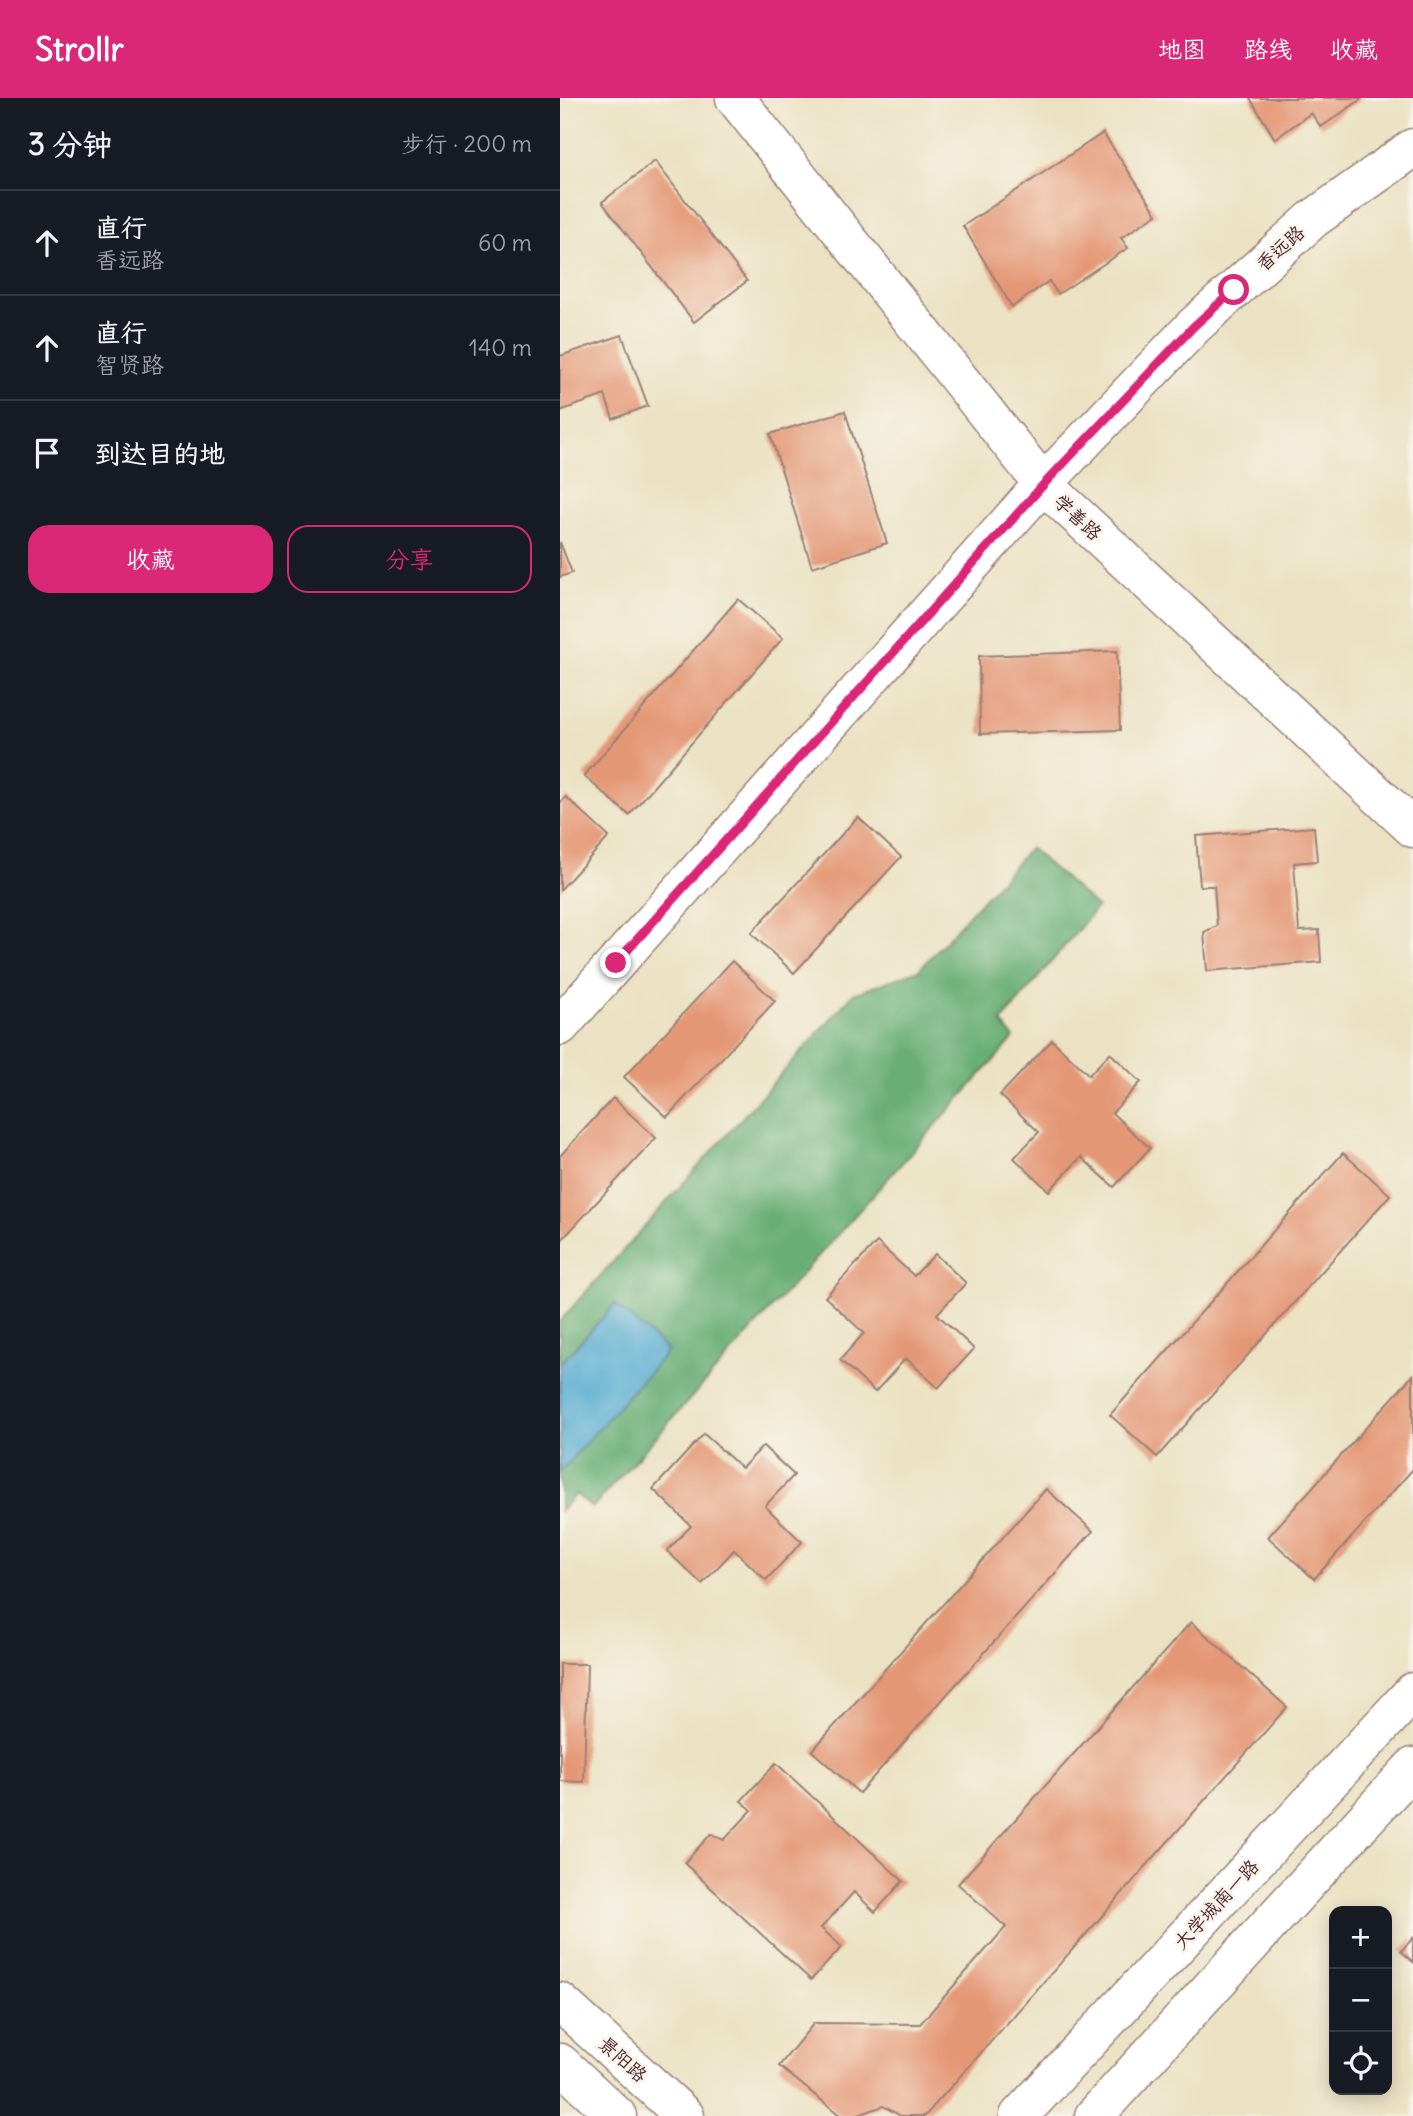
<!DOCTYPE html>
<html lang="zh">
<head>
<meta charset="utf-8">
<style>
  :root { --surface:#171b24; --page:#242831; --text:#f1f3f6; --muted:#9ea1a6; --line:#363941; --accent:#db2777 }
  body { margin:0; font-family:Delius,"LXGW WenKai TC",sans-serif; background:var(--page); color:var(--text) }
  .controls { position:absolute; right:21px; bottom:21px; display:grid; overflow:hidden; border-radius:14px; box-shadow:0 4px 18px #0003 }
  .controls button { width:63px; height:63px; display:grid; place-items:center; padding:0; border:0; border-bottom:2px solid var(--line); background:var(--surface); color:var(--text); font:35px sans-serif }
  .stop { position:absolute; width:21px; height:21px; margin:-16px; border:5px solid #db2777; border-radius:50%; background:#fff }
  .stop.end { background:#db2777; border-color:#fff; box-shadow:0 2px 7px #0008 }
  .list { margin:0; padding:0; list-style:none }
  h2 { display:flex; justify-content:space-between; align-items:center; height:91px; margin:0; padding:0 28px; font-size:30px }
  h2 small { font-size:23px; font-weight:400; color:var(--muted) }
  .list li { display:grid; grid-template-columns:46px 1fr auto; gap:21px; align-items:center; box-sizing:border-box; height:105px; padding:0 28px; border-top:2px solid var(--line) }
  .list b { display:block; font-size:26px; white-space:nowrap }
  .list p { margin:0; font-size:23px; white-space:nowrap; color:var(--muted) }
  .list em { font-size:23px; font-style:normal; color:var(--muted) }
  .actions { display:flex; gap:14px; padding:21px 28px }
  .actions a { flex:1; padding:16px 0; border:2px solid var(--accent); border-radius:21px; text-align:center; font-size:24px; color:var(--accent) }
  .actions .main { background:var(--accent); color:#fff }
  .icon { flex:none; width:38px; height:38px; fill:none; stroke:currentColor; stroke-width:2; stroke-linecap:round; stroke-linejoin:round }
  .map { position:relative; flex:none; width:853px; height:2018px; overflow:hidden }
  header { display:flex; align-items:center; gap:42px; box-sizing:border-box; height:98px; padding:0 35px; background:var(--accent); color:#fff }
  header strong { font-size:33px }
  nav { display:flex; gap:38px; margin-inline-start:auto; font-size:24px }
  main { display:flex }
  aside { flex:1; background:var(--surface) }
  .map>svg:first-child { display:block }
  .forest { fill:#67ae74; stroke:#586650; stroke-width:2 }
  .water { fill:#54acd1; stroke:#4f667e; stroke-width:2 }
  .building { fill:#e49774 }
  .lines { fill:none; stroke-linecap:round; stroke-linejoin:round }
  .secondary-casing { stroke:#9a8077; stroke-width:41 }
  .secondary { stroke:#fff; stroke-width:38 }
  .route { stroke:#db2777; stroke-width:9 }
  .labels { text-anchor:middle; stroke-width:5; stroke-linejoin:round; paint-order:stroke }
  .street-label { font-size:19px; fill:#4a1f2b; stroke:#f7f3e8 }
</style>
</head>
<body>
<header>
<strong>Strollr</strong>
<nav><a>地图</a><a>路线</a><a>收藏</a></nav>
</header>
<main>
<aside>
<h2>3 分钟<small>步行 · 200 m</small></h2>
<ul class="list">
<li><svg class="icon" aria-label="ahead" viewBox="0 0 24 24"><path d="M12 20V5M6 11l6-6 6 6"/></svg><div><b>直行</b><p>香远路</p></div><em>60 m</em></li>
<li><svg class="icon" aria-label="ahead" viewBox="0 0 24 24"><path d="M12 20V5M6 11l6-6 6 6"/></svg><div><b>直行</b><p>智贤路</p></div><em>140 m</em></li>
<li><svg class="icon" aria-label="arrive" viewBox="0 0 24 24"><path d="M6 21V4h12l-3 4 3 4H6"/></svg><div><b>到达目的地</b></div></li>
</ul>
<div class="actions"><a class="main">收藏</a><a>分享</a></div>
</aside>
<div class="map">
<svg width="853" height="2018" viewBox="0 0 853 2018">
  <rect width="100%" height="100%" fill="#f7f3e8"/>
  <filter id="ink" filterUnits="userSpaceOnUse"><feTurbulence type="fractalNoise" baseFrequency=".0143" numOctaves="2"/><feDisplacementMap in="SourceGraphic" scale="14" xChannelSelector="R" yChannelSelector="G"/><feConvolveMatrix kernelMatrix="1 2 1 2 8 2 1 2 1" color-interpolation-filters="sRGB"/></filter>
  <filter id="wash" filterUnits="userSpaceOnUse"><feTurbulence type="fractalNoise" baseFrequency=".00686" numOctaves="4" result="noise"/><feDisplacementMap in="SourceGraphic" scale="28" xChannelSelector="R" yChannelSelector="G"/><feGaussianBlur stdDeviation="1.57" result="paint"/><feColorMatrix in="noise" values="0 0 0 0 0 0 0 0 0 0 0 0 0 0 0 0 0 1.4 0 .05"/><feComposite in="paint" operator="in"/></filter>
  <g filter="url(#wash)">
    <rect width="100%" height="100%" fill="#ebe2c3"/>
    <path class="forest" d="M 470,750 L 537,809 L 441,924 L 454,940 L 32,1410 L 16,1396 L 0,1413 L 0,1223 L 293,896 L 359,872 Z"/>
    <path class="water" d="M 55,1206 L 108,1253 L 0,1374 L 0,1266 Z"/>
    <g id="blocks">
      <g class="building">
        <path d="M 690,0 L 803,0 L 761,29 L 751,15 L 715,41 Z"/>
        <path d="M 543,35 L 597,116 L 561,140 L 568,150 L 498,196 L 489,183 L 452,209 L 403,128 Z"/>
        <path d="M 95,63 L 187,183 L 134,224 L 42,104 Z"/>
        <path d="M 62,237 L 88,308 L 53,321 L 45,297 L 0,313 L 0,258 Z"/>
        <path d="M 285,313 L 327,445 L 252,469 L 210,336 Z"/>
        <path d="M 0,444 L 12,475 L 0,479 Z"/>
        <path d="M 178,501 L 223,540 L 69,717 L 24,678 Z"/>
        <path d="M 557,553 L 560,632 L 420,636 L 419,558 Z"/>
        <path d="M 6,699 L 49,739 L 0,792 L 0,705 Z"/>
        <path d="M 298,719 L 341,759 L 234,875 L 191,835 Z"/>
        <path d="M 754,729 L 757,763 L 734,765 L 739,833 L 759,832 L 761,864 L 647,873 L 644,834 L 657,828 L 654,788 L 640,788 L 636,738 Z"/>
        <path d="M 172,863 L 215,903 L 107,1019 L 64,979 Z"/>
        <path d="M 492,942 L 529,977 L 550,955 L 581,984 L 552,1015 L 590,1050 L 554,1089 L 521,1059 L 489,1093 L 454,1060 L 479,1034 L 440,997 Z"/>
        <path d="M 53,1000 L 96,1040 L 0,1144 L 0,1058 Z"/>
        <path d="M 783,1055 L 830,1097 L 597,1359 L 550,1317 Z"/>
        <path d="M 317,1144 L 354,1178 L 375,1156 L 406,1185 L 377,1216 L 414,1251 L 378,1290 L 346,1260 L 315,1294 L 280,1262 L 304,1235 L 265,1199 Z"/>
        <path d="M 853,1277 L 853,1371 L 754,1481 L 708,1439 Z"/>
        <path d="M 144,1336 L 182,1370 L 203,1348 L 234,1377 L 205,1408 L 242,1444 L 206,1482 L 174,1452 L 142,1486 L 107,1453 L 131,1428 L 93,1391 Z"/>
        <path d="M 486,1391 L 533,1433 L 299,1695 L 252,1653 Z"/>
        <path d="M 631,1524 L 727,1609 L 365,2018 L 341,2018 L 323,2008 L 296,2018 L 281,2018 L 219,1968 L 254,1925 L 360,1926 L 446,1829 L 398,1786 Z"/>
        <path d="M 0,1566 L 27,1566 L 24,1684 L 0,1683 Z"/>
        <path d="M 216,1665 L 343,1783 L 315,1814 L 294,1794 L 261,1830 L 282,1849 L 251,1882 L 124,1765 L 151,1736 L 164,1742 L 192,1712 L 181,1703 Z"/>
        <path d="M 853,1840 L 853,1864 L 841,1853 Z"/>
      </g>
    </g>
  </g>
  <g filter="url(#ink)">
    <use href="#blocks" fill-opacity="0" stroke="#9a8077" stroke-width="2"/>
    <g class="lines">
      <g class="secondary-casing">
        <g id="secondary">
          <path d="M 175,0 L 483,386 L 853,730"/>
          <path d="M 0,928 L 483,386 L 634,228 L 753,121 L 853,50"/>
          <path d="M 0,1904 L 125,2018"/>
          <path d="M 0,1965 L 57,2018"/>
          <path d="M 459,2018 L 853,1594"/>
          <path d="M 534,2018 L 853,1669"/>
        </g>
      </g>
      <use href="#secondary" class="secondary"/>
    </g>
  </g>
  <g class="lines" filter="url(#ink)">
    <path class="route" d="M 56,865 L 484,386 L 634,228 L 674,192"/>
  </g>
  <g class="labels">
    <g class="street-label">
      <text transform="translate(720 150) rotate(-42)" y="7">香远路</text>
      <text transform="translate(518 419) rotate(43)" y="7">学善路</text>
      <text transform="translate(656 1806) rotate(-47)" y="7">大学城南一路</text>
      <text transform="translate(63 1961) rotate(42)" y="7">景阳路</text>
    </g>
  </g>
</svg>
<div class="controls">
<button>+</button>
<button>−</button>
<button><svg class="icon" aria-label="locate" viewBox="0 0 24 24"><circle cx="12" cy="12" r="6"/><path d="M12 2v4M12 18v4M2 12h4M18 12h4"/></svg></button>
</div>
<div class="stop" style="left:674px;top:192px"></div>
<div class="stop end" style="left:56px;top:865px"></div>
</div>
</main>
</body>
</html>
